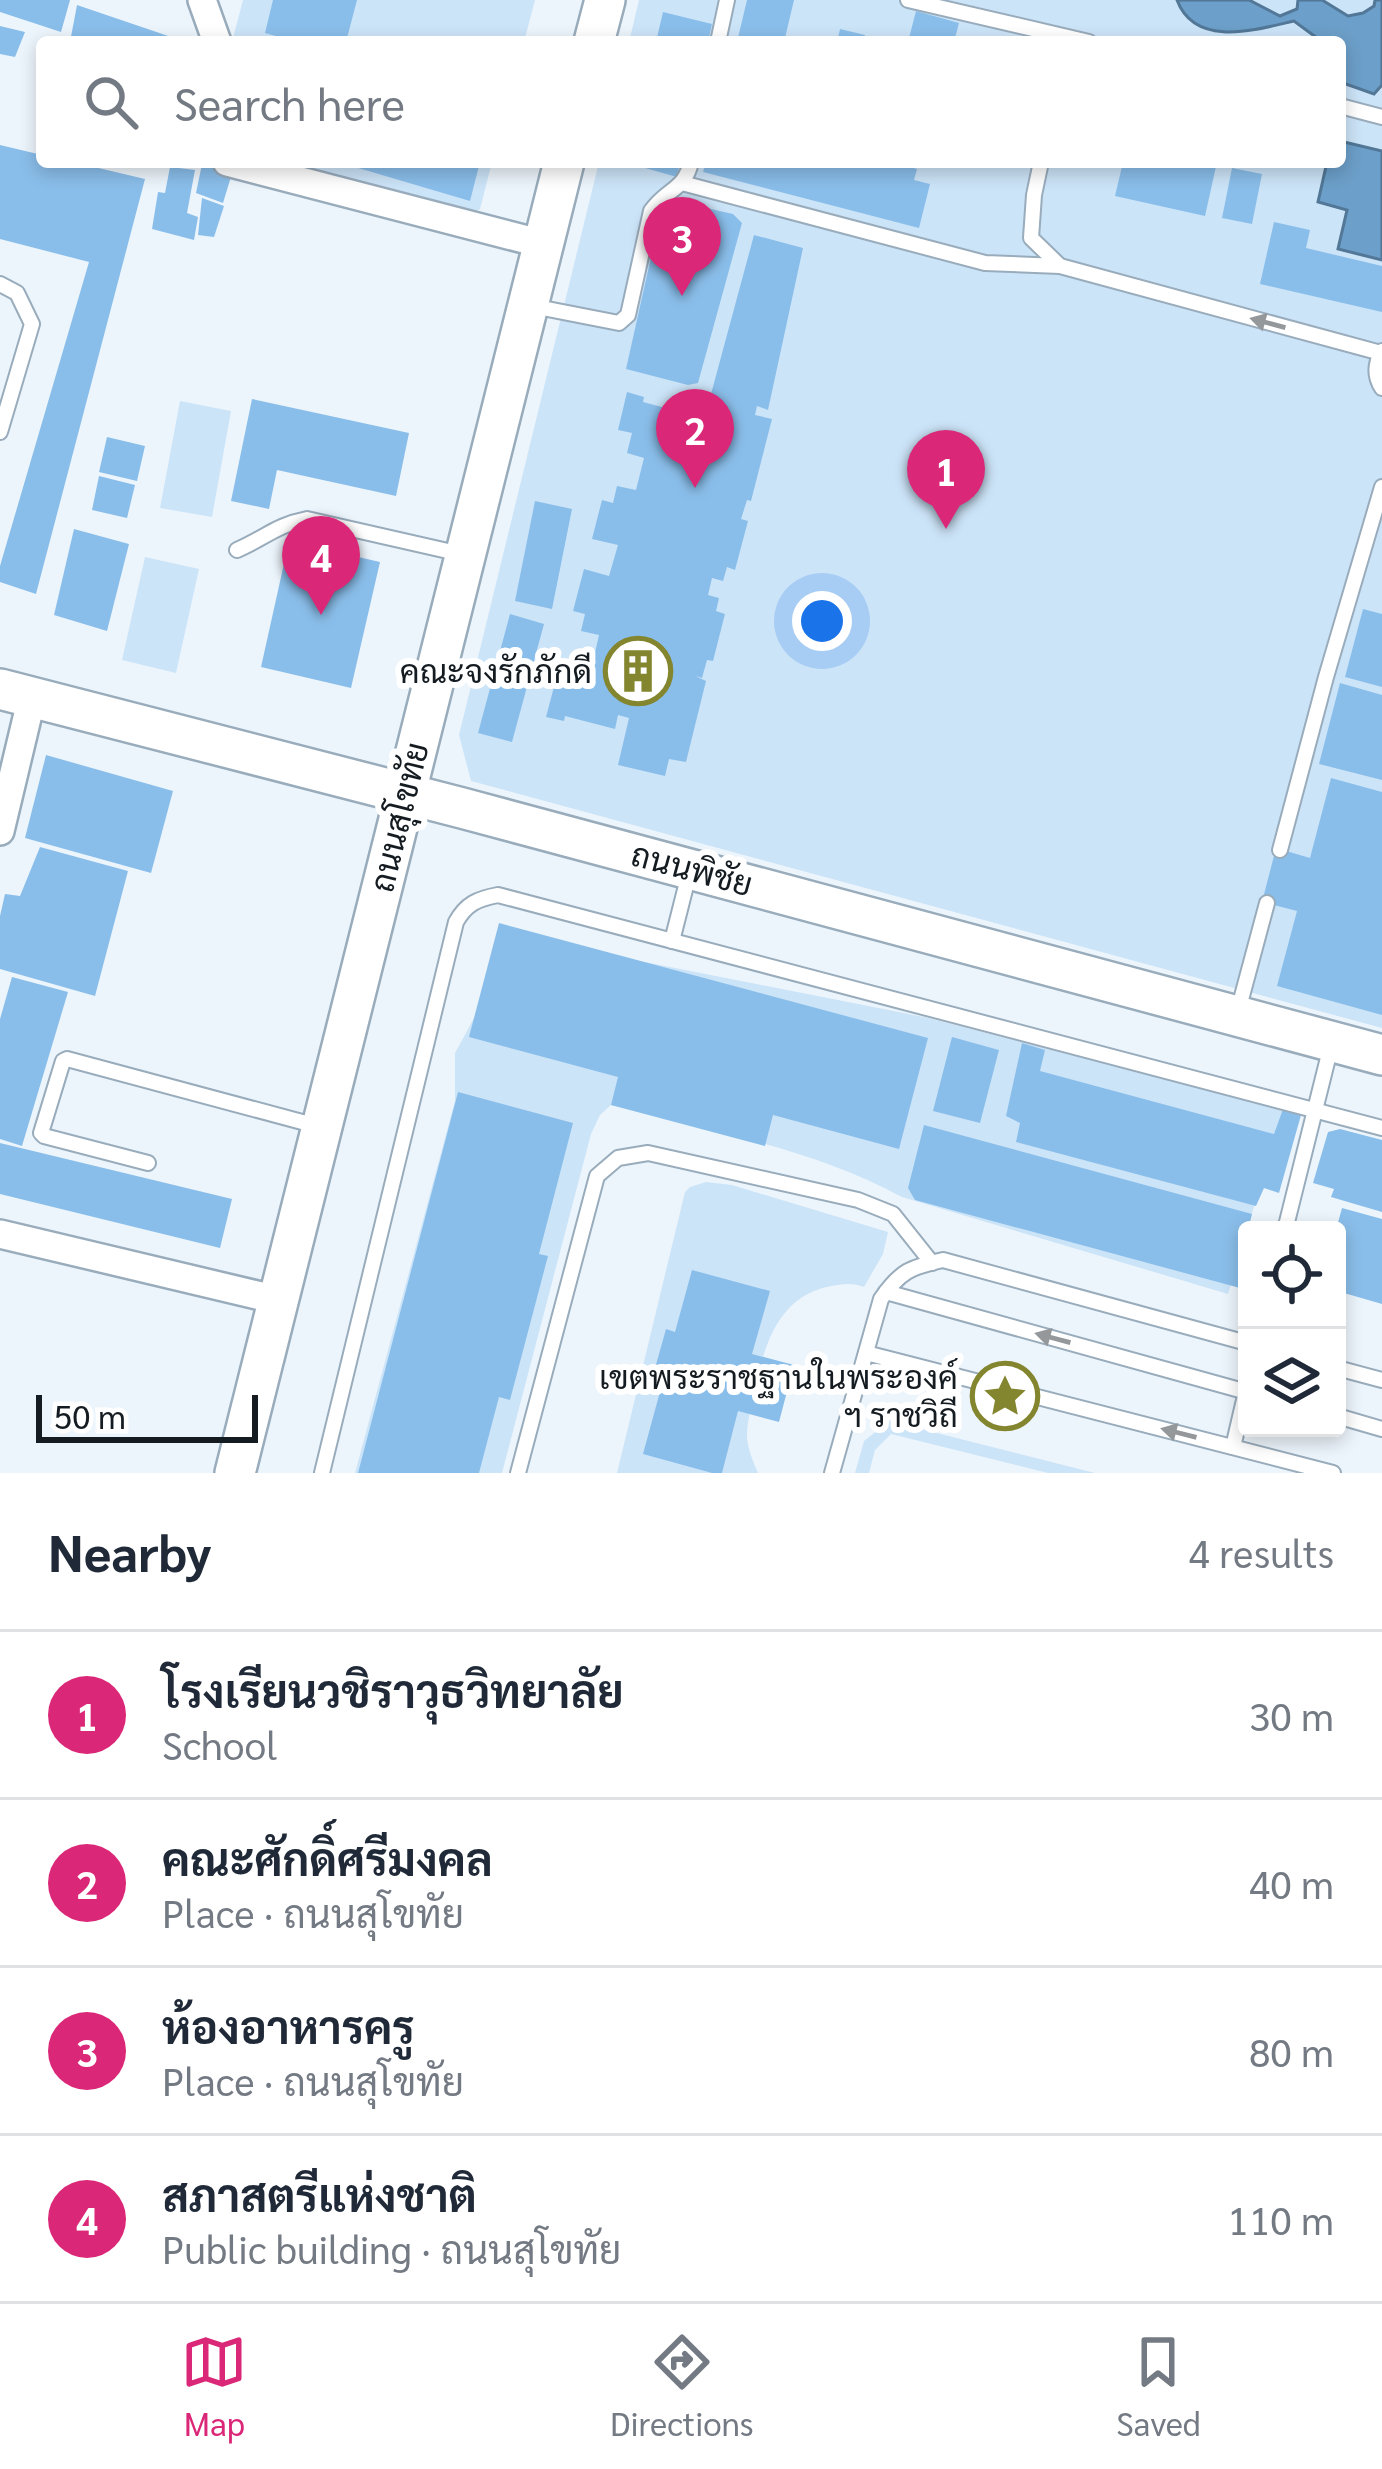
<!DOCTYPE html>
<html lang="en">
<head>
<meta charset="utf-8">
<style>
  :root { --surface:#fff; --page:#f2f2f3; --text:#1f2937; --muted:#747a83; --line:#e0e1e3; --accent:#db2777 }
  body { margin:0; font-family:Georgia,Sarabun,serif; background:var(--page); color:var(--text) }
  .controls { position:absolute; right:36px; bottom:36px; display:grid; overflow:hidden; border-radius:12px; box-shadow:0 6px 18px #0003 }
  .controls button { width:108px; height:108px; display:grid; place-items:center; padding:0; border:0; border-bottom:3px solid var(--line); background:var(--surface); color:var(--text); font:60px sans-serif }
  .scale { position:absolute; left:36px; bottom:30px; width:222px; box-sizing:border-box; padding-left:12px; border:6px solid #141b21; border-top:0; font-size:33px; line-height:42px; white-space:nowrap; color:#141b21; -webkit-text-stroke:9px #fff; paint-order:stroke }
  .you { position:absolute; left:822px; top:621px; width:42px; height:42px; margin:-30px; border:9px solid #fff; border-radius:50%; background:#1a73e8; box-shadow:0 0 0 18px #1a73e833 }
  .badge { display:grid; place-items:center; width:78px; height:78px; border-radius:50%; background:var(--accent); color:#fff; font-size:39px; font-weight:700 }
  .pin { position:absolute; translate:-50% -99px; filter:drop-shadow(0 3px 6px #0008) }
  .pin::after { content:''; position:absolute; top:63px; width:42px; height:36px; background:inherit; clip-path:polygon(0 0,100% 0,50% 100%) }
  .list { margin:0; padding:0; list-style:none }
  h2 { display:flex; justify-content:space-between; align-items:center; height:156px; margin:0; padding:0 48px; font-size:51px }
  h2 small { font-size:39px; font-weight:400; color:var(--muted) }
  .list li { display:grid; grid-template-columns:78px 1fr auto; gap:36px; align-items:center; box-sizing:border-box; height:168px; padding:0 48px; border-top:3px solid var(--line) }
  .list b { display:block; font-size:45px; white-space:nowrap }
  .list p { margin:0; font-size:39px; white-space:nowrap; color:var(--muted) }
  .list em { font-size:39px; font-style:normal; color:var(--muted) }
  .icon { flex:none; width:66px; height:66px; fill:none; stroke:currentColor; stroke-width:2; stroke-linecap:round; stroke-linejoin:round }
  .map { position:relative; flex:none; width:1382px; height:1473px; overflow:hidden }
  .search { position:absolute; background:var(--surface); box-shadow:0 6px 18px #0003; left:36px; right:36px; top:36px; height:132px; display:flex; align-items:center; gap:30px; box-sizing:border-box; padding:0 42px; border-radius:12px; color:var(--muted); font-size:45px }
  .sheet { height:828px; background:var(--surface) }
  nav { display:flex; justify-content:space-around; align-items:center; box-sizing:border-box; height:168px; border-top:3px solid var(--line); background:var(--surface); font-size:33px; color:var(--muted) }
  nav a { display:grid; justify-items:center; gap:6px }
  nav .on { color:var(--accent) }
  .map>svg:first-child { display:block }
  .green { fill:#cce4f8 }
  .water { fill:#6c9fc9; stroke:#527797; stroke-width:3 }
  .building { fill:#8abeea }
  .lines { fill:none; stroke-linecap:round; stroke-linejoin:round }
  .lane-casing { stroke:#99acbc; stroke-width:18 }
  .street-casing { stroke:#99acbc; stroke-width:32 }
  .secondary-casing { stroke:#99acbc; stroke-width:44 }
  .lane { stroke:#fff; stroke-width:14 }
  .street { stroke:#fff; stroke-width:27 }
  .secondary { stroke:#fff; stroke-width:39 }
  .oneway { fill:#95989b }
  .labels { text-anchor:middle; stroke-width:12; stroke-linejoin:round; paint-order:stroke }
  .poi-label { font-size:33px; fill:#141b21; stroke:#fff; text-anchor:end }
  .street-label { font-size:33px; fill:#141b21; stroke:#fff }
</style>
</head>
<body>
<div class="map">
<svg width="1382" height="1473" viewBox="0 0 1382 1473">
  <rect width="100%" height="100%" fill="#edf5fc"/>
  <g class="green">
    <path d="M 243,0 L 535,0 L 524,42 L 232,42 Z"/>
    <path d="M 639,0 L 1382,0 L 1382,1028 L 471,781 L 459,735 L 599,162 L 1340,162 L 1340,42 L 629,42 Z"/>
    <path d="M 280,162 L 492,162 L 480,209 L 473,213 Z"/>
    <path d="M 180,401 L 231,411 L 212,517 L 160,508 Z"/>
    <path d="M 145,557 L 199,569 L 176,673 L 122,660 Z"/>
    <path d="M 518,937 L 924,1017 L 1283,1109 L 1228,1294 L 902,1197 C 813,1149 708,1130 611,1105 L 600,1115 L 591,1134 L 502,1473 L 355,1473 L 455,1101 L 455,1053 Z"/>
    <path d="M 706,1182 L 732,1185 L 888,1232 L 883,1254 L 864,1287 C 852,1282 841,1284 827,1287 C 778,1298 764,1346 755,1389 C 752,1404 747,1421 747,1437 C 748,1450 753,1461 758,1473 L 617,1473 L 685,1192 L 690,1187 Z"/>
    <path d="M 889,1421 L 1095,1473 L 1048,1473 L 891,1434 L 875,1450 L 869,1473 L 855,1473 L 864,1441 Z"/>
  </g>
  <g class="water">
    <path d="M 1177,0 L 1249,0 L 1280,16 L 1297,9 L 1298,0 L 1322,0 L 1348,16 L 1363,13 L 1374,6 L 1375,0 L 1382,0 L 1382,85 L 1374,94 L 1340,82 L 1340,42 L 1318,42 L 1317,38 L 1294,21 C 1255,30 1195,48 1177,0 Z"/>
    <path d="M 1340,141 L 1382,151 L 1382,260 L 1338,249 L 1347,210 L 1318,202 L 1327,162 L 1340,162 Z"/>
  </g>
  <g class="building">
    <path d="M 0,0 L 70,0 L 61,32 L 0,12 Z"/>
    <path d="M 273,0 L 357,0 L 346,42 L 297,42 L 265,33 Z"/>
    <path d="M 747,0 L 794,0 L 785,38 L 796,42 L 737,42 Z"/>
    <path d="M 77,5 L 183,41 L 183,42 L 70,42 Z"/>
    <path d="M 916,11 L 959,23 L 954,42 L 908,42 Z"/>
    <path d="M 663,12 L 712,24 L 708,42 L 656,42 Z"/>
    <path d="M 0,26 L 25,32 L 15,57 L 0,54 Z"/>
    <path d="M 840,29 L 865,35 L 863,42 L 837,42 Z"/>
    <path d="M 0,145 L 42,155 L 42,162 L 73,162 L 145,179 L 36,594 L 0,582 L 0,566 L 89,262 L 0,239 Z"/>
    <path d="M 338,162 L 480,162 L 470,201 Z"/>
    <path d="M 624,162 L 680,162 L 677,177 Z"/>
    <path d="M 706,162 L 892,162 L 917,169 L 914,180 L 930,184 L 919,228 L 703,172 Z"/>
    <path d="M 1123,162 L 1217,162 L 1205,216 L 1115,196 Z"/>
    <path d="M 202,164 L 233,170 L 223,203 L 196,193 Z"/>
    <path d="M 170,167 L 195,170 L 187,213 L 198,217 L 194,240 L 152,229 L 158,192 L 165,193 Z"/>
    <path d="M 1232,168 L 1262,174 L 1252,224 L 1222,218 Z"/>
    <path d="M 202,198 L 224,206 L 214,237 L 198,235 Z"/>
    <path d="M 680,202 L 733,214 L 742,223 L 698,383 L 688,385 L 626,369 L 662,208 Z"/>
    <path d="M 1274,222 L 1310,230 L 1306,248 L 1382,266 L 1382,312 L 1260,284 Z"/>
    <path d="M 754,235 L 803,248 L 768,410 L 757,406 L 755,415 L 772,419 L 751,501 L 747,500 L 741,519 L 748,521 L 735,570 L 727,567 L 723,581 L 712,578 L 708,595 L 719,598 L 716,611 L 725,614 L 713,661 L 707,660 L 702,678 L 695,676 L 706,681 L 686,762 L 669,759 L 665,776 L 618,765 L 629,718 L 618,715 L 615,729 L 565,716 L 564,721 L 546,717 L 556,679 L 569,682 L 574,662 L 592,666 L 599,635 L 581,631 L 585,614 L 573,611 L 584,569 L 609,576 L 618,545 L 592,539 L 602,500 L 613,503 L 617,486 L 636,490 L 644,458 L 627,453 L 632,433 L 618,430 L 627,392 L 644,397 L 643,402 L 692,415 L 689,428 L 701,431 Z"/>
    <path d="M 252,399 L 409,433 L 396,496 L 277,470 L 269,509 L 231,501 Z"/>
    <path d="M 107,437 L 145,446 L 137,481 L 99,472 Z"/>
    <path d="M 99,476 L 135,485 L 127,518 L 92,510 Z"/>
    <path d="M 535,501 L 572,509 L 552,609 L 515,601 Z"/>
    <path d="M 74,529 L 129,544 L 107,631 L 54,615 Z"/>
    <path d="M 289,541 L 380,562 L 351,688 L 261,667 Z"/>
    <path d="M 1363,609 L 1382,614 L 1382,687 L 1345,677 Z"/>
    <path d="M 510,614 L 544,624 L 512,742 L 478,733 Z"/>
    <path d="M 1340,683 L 1382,695 L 1382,780 L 1319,764 Z"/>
    <path d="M 46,755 L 173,791 L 151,873 L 25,838 Z"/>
    <path d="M 1331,778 L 1382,792 L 1382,1015 L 1277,986 L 1297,911 L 1262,902 L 1276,848 L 1310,858 Z"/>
    <path d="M 40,847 L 128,871 L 95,996 L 0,969 L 0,916 L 5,894 L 20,896 Z"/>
    <path d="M 499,923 L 928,1038 L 899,1149 L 773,1115 L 765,1146 L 611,1105 L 618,1077 L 469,1037 Z"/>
    <path d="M 12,977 L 68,992 L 22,1146 L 0,1139 L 0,1019 Z"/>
    <path d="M 952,1037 L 999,1050 L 980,1123 L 933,1111 Z"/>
    <path d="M 1022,1043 L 1045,1050 L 1040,1071 L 1274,1134 L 1283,1109 L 1301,1115 L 1279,1193 L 1264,1188 L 1256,1206 L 1016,1142 L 1020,1123 L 1006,1116 Z"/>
    <path d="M 458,1092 L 573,1123 L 539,1254 L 548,1256 L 510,1400 L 499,1397 L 479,1473 L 358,1473 Z"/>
    <path d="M 924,1125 L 1252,1214 L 1250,1222 L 1274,1230 L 1247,1230 L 1247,1284 L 1240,1288 L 915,1200 L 908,1188 Z"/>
    <path d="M 1340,1129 L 1382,1140 L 1382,1212 L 1331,1197 L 1334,1189 L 1313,1183 L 1328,1132 Z"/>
    <path d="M 0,1143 L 232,1199 L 220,1248 L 0,1194 Z"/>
    <path d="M 1342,1208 L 1382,1219 L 1382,1304 L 1337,1291 L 1336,1230 Z"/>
    <path d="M 692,1270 L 770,1291 L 752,1354 L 794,1365 L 779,1422 L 738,1411 L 722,1473 L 712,1473 L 643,1454 L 661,1388 L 650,1386 L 666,1329 L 675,1332 Z"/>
  </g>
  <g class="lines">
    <g class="lane-casing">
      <g id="lane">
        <path d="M 908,0 L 1089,42"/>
        <path d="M 718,42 L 727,0"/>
        <path d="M 1340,106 L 1382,117"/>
        <path d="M 1041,162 L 1034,195 L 1031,238 L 1060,266 L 1381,353"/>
        <path d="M 682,183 L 985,263 L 1060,266"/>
        <path d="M 0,284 L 17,293 L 32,324 L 0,432"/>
        <path d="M 532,306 L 619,323 L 628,315 L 651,211 C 666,189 685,190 691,162"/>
        <path d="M 1382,351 C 1375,364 1374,376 1382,388"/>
        <path d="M 237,550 C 265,538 276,525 307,519 L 461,554"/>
        <path d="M 1280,850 L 1326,677 L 1382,487"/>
        <path d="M 672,941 L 690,870"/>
        <path d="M 1238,1011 L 1267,903"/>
        <path d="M 148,1163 L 44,1136 L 41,1133 L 63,1061 L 67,1059 L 317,1126"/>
        <path d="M 1285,1230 L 1331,1046"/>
        <path d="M 886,1292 L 1247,1392"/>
        <path d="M 866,1353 L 1333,1473"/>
        <path d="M 1337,1368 L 1382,1380"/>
        <path d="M 1337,1416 L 1382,1429"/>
        <path d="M 1233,1447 L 1247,1387"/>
        <path d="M 322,1473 L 456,922 C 466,904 477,899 498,895 L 1382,1128"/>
        <path d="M 518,1473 L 597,1176 L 618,1158 L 648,1153 L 858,1200 L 893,1214 L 932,1263"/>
        <path d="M 832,1473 L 881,1299 C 900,1271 911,1267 943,1260 L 1247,1343"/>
      </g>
    </g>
    <g class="street-casing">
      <g id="street">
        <path d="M 202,0 L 217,42"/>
        <path d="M 227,162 L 543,244"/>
        <path d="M 0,831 L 32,697"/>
        <path d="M 0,1234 L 278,1300"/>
      </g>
    </g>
    <g class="secondary-casing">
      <g id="secondary">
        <path d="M 594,42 L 605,0"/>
        <path d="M 0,689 L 462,808 L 1382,1055"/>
        <path d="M 235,1473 L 564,162"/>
      </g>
    </g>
    <use href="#lane" class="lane"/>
    <use href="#street" class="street"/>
    <use href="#secondary" class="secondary"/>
  </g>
  <defs><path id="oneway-solid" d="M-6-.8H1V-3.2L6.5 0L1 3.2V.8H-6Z" transform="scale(3)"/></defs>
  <g class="oneway">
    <use href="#oneway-solid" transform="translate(1268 323) rotate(-165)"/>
    <use href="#oneway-solid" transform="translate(1053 1338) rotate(-165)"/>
    <use href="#oneway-solid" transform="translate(1179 1433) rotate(-166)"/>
  </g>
  <defs>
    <g id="building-ring" transform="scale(3.45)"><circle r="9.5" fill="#fff" stroke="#83852f" stroke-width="1.5"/><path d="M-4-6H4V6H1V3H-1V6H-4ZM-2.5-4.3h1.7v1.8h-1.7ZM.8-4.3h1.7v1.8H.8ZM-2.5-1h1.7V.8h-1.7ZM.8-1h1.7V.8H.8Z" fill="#83852f"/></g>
    <g id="sight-ring" transform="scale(3.45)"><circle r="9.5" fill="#fff" stroke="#83852f" stroke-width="1.5"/><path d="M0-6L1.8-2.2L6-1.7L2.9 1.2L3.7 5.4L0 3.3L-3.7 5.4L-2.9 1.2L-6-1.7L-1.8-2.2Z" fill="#83852f"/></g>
  </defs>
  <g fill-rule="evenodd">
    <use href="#building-ring" x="638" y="671"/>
    <use href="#sight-ring" x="1005" y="1396"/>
  </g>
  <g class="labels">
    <g class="poi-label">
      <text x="592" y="683">คณะจงรักภักดี</text>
      <text x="958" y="1389">เขตพระราชฐานในพระองค์<tspan x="958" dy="38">ฯ ราชวิถี</tspan></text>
    </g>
    <g class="street-label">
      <text transform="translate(399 817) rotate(-76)" y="12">ถนนสุโขทัย</text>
      <text transform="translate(692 869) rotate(15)" y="12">ถนนพิชัย</text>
    </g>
  </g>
</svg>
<div class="controls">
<button><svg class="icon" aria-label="locate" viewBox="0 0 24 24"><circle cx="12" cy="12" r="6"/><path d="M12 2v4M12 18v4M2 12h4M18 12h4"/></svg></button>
<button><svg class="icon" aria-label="layers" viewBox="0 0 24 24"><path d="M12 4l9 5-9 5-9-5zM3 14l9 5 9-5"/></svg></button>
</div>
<div class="scale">50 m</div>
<div class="you"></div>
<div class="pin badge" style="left:946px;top:529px">1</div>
<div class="pin badge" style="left:695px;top:488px">2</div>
<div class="pin badge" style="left:682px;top:296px">3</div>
<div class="pin badge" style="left:321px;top:615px">4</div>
<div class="search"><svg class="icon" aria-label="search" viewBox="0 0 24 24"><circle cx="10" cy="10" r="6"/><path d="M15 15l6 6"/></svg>Search here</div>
</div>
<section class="sheet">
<h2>Nearby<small>4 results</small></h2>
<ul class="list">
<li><span class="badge">1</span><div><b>โรงเรียนวชิราวุธวิทยาลัย</b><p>School</p></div><em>30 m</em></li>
<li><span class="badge">2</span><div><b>คณะศักดิ์ศรีมงคล</b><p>Place · ถนนสุโขทัย</p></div><em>40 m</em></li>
<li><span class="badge">3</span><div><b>ห้องอาหารครู</b><p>Place · ถนนสุโขทัย</p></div><em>80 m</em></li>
<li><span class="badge">4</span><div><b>สภาสตรีแห่งชาติ</b><p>Public building · ถนนสุโขทัย</p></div><em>110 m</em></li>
</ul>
</section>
<nav>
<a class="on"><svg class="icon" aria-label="map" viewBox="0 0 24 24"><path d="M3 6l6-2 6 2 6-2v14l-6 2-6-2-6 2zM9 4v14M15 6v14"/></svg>Map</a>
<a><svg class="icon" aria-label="directions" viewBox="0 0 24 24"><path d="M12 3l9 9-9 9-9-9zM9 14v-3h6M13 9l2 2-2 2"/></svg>Directions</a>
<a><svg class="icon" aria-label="saved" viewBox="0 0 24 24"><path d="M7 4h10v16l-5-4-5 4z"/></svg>Saved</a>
</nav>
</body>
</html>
